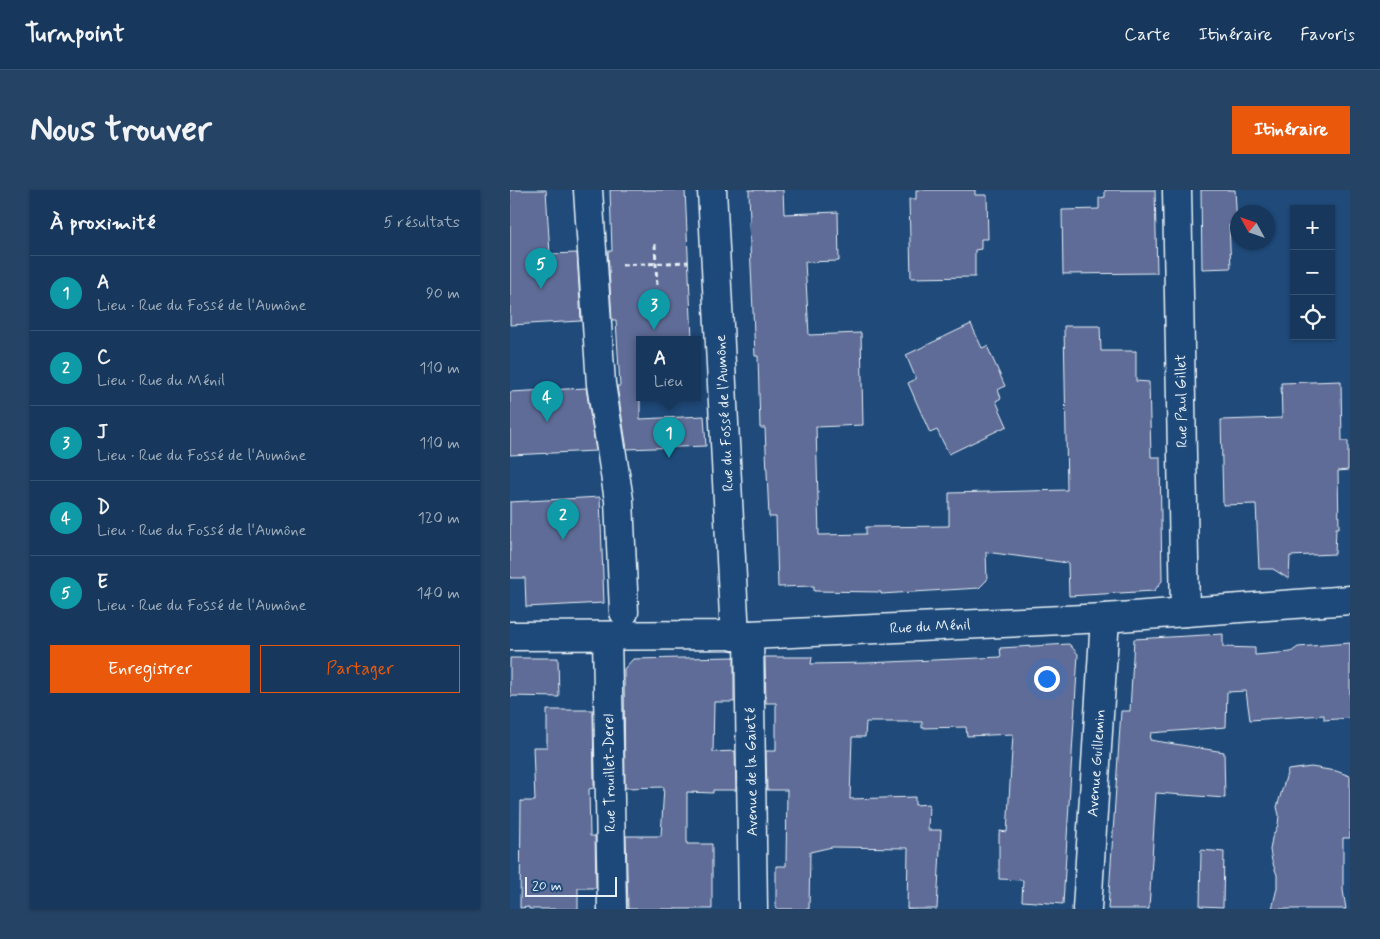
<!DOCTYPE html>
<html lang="fr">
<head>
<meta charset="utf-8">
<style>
  :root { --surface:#17385c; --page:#244365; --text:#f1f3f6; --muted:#9eacbb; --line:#365272; --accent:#ea580c }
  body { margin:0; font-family:Mynerve,sans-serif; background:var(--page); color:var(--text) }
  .controls { position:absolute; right:15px; top:15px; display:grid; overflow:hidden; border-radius:0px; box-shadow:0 1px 4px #0004 }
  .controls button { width:45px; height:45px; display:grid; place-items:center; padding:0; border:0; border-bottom:1px solid var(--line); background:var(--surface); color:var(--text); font:25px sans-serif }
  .compass { position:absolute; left:720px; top:15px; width:45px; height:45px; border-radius:50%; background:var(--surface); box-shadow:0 1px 4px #0004; rotate:310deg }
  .scale { position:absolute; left:15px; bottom:12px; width:92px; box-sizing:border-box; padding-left:5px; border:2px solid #e8f1f8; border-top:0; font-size:14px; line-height:18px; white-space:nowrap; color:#e8f1f8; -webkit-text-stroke:4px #1f4a7a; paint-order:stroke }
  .you { position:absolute; left:536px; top:488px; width:18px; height:18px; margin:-12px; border:4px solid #fff; border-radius:50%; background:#1a73e8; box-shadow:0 0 0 8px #1a73e833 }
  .badge { display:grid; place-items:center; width:32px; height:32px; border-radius:50%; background:var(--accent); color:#fff; font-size:16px; font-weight:700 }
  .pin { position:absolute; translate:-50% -41px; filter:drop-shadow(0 1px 2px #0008) }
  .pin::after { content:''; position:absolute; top:26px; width:18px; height:15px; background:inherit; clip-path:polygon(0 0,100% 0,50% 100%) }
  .popup { position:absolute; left:126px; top:146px; width:65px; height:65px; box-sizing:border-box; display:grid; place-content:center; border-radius:0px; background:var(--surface); filter:drop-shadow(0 1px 4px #0005); font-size:16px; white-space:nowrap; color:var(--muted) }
  .popup b { font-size:19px; color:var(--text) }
  .popup::after { content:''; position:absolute; left:50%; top:100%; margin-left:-10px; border:10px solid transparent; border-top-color:var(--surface) }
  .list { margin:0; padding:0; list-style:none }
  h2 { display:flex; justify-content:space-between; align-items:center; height:65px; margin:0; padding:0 20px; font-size:21px }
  h2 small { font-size:16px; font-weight:400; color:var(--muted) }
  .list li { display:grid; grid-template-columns:32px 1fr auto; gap:15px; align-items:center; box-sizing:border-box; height:75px; padding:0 20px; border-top:1px solid var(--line) }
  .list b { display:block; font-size:19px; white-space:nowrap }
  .list p { margin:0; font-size:16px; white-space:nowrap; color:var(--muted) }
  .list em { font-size:16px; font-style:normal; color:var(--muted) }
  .actions { display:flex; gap:10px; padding:15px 20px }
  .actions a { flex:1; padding:11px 0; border:1px solid var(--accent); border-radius:0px; text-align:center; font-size:18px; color:var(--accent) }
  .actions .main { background:var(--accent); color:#fff }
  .icon { flex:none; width:28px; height:28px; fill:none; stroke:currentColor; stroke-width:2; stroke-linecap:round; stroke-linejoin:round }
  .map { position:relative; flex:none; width:840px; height:719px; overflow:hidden; border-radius:0px }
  header { display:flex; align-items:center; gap:30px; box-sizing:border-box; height:70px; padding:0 25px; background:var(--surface); border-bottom:1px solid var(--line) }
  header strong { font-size:24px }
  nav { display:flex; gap:28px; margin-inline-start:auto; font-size:18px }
  .intro { display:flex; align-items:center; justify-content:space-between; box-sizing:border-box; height:120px; padding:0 30px }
  h1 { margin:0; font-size:35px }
  .button { padding:12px 22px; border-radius:0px; background:var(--accent); color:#fff; font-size:18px; font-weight:700 }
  main { display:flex; gap:30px; padding:0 30px }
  aside { flex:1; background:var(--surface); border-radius:0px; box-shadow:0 1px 4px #0004 }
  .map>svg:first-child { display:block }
  .building { fill:#5f6c97; stroke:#e8f1f8 }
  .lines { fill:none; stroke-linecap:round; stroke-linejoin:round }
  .minor-casing { stroke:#e8f1f8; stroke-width:31 }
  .path { stroke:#e8f1f8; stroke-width:3; stroke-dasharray:5 4; stroke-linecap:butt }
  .minor { stroke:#1f4a7a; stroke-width:28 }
  .labels { text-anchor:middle; stroke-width:5; stroke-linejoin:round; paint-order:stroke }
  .street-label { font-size:15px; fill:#e8f1f8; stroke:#1f4a7a }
</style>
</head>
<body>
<header>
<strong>Turnpoint</strong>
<nav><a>Carte</a><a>Itinéraire</a><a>Favoris</a></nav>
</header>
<div class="intro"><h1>Nous trouver</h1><a class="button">Itinéraire</a></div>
<main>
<aside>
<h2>À proximité<small>5 résultats</small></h2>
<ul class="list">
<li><span class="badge" style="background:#0f9aa8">1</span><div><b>A</b><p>Lieu · Rue du Fossé de l'Aumône</p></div><em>90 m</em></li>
<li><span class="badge" style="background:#0f9aa8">2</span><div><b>C</b><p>Lieu · Rue du Ménil</p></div><em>110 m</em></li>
<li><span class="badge" style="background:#0f9aa8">3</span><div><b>J</b><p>Lieu · Rue du Fossé de l'Aumône</p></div><em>110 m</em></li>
<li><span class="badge" style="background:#0f9aa8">4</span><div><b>D</b><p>Lieu · Rue du Fossé de l'Aumône</p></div><em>120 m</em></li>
<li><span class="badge" style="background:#0f9aa8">5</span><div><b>E</b><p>Lieu · Rue du Fossé de l'Aumône</p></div><em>140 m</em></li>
</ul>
<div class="actions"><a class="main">Enregistrer</a><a>Partager</a></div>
</aside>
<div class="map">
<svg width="840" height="719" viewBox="0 0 840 719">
  <rect width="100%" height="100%" fill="#1f4a7a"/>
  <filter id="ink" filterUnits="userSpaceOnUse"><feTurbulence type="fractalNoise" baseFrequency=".02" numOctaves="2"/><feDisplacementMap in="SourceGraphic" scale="10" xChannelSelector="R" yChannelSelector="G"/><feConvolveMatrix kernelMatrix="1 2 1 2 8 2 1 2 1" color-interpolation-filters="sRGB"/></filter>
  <g filter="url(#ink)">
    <g class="building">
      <path d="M 0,0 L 36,0 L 40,64 L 67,63 L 71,131 L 0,135 Z"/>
      <path d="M 100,0 L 175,0 L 182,149 L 130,149 L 130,229 L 194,226 L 196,256 L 117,259 L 107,196 L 110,196 L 106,130 L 102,130 L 98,61 L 102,61 Z"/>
      <path d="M 239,0 L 273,0 L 274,24 L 328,22 L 329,71 L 295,72 L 299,145 L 351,143 L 353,235 L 306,237 L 309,345 L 356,344 L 356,337 L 439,336 L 439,303 L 557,300 L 554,136 L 590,136 L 591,161 L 626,161 L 626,191 L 639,192 L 641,267 L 650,267 L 652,391 L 644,401 L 559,406 L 558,373 L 476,362 L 477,390 L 469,398 L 371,404 L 371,402 L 304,401 L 304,396 L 268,397 L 266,327 L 259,327 L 255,238 L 250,238 L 248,166 L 245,166 L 239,32 L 240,32 Z"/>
      <path d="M 406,0 L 465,0 L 465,5 L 477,5 L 478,49 L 471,49 L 471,59 L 465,60 L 465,87 L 401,88 L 399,9 L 406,9 Z"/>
      <path d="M 595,0 L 645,0 L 647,83 L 553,84 L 552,20 L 589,19 L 589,8 L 595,7 Z"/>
      <path d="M 691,0 L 725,0 L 727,35 L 719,35 L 721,78 L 692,79 Z"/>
      <path d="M 461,134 L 472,158 L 477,156 L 495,196 L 488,200 L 491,208 L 486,211 L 497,236 L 439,264 L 427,240 L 420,243 L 398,193 L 406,189 L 396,165 Z"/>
      <path d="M 831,191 L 832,251 L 838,251 L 838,280 L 828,281 L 829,338 L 826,338 L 825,364 L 780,366 L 779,389 L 763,379 L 749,379 L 746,314 L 713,315 L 711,230 L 772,228 L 771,193 Z"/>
      <path d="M 76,198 L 86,261 L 0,265 L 0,202 Z"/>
      <path d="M 90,307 L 94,413 L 16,417 L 15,388 L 0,388 L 0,312 Z"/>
      <path d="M 713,444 L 713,457 L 745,458 L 745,465 L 781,462 L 788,457 L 840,453 L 840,528 L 814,530 L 814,525 L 740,530 L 736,501 L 717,502 L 716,537 L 641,543 L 640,550 L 714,562 L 715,608 L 646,603 L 639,719 L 598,719 L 611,521 L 620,521 L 624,449 Z"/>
      <path d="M 559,454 L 568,464 L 553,714 L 512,711 L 513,690 L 489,689 L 489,643 L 490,641 L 497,642 L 503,544 L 457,546 L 456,537 L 412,538 L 412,532 L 356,532 L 355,547 L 342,547 L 340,609 L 405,607 L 405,615 L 419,614 L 418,640 L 431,640 L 427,719 L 397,719 L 398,658 L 322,657 L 300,662 L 299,719 L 266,719 L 266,676 L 276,676 L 277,600 L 257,600 L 256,561 L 266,561 L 266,513 L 256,513 L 255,467 L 302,467 L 301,474 L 356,473 L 491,467 L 490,458 Z"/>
      <path d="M 224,467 L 224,512 L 204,512 L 203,562 L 225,561 L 226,600 L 203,600 L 203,603 L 177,602 L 177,654 L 202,654 L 202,719 L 118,719 L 116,646 L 151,646 L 154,597 L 115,598 L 114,479 L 123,469 Z"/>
      <path d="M 0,468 L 48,468 L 49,507 L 0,506 Z"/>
      <path d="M 37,520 L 83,520 L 84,598 L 79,599 L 80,646 L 85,646 L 86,698 L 68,698 L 68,719 L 19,719 L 19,717 L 10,718 L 11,611 L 25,611 L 23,557 L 37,557 Z"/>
      <path d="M 801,577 L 826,581 L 840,586 L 840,648 L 833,648 L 833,700 L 836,719 L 762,719 L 767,698 L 767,685 L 762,671 L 760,660 L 762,648 L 768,635 L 769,625 L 767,617 L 778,580 Z"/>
      <path d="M 691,660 L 714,662 L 713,717 L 690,716 Z"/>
    </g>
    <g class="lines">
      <g class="minor-casing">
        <g id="minor">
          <path d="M 78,0 L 91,194 L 109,310 L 114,422"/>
          <path d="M 202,0 L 225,446"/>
          <path d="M 667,0 L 675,422"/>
          <path d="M 239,445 L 243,719"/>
          <path d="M 0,446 L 239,445 L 595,428 L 840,410"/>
          <path d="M 97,446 L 102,719"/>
          <path d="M 577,719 L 595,428"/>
        </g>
      </g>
      <g class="path">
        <path d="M 145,54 L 147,96"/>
        <path d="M 112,75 L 178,72"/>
      </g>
      <use href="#minor" class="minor"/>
    </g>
  </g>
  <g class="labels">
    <g class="street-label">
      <text transform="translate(671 211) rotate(-91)" y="5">Rue Paul Gillet</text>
      <text transform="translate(214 223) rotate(-93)" y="5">Rue du Fossé de l'Aumône</text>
      <text transform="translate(420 436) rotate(-3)" y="5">Rue du Ménil</text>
      <text transform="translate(586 573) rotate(-86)" y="5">Avenue Guillemin</text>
      <text transform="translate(241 582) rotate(-91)" y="5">Avenue de la Gaieté</text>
      <text transform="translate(99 583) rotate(-91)" y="5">Rue Trouillet-Derel</text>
    </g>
  </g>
</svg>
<div class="controls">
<button>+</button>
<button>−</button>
<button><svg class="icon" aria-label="locate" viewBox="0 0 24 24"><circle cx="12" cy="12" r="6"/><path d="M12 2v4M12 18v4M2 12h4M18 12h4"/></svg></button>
</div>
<svg class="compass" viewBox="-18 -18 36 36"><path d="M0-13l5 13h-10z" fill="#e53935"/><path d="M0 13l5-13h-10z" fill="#9eacbb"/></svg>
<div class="scale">20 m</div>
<div class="you"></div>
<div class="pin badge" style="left:159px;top:268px;background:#0f9aa8">1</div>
<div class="popup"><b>A</b>Lieu</div>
<div class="pin badge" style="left:53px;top:350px;background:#0f9aa8">2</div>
<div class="pin badge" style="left:144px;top:140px;background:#0f9aa8">3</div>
<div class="pin badge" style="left:37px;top:232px;background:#0f9aa8">4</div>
<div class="pin badge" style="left:31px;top:99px;background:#0f9aa8">5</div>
</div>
</main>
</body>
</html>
